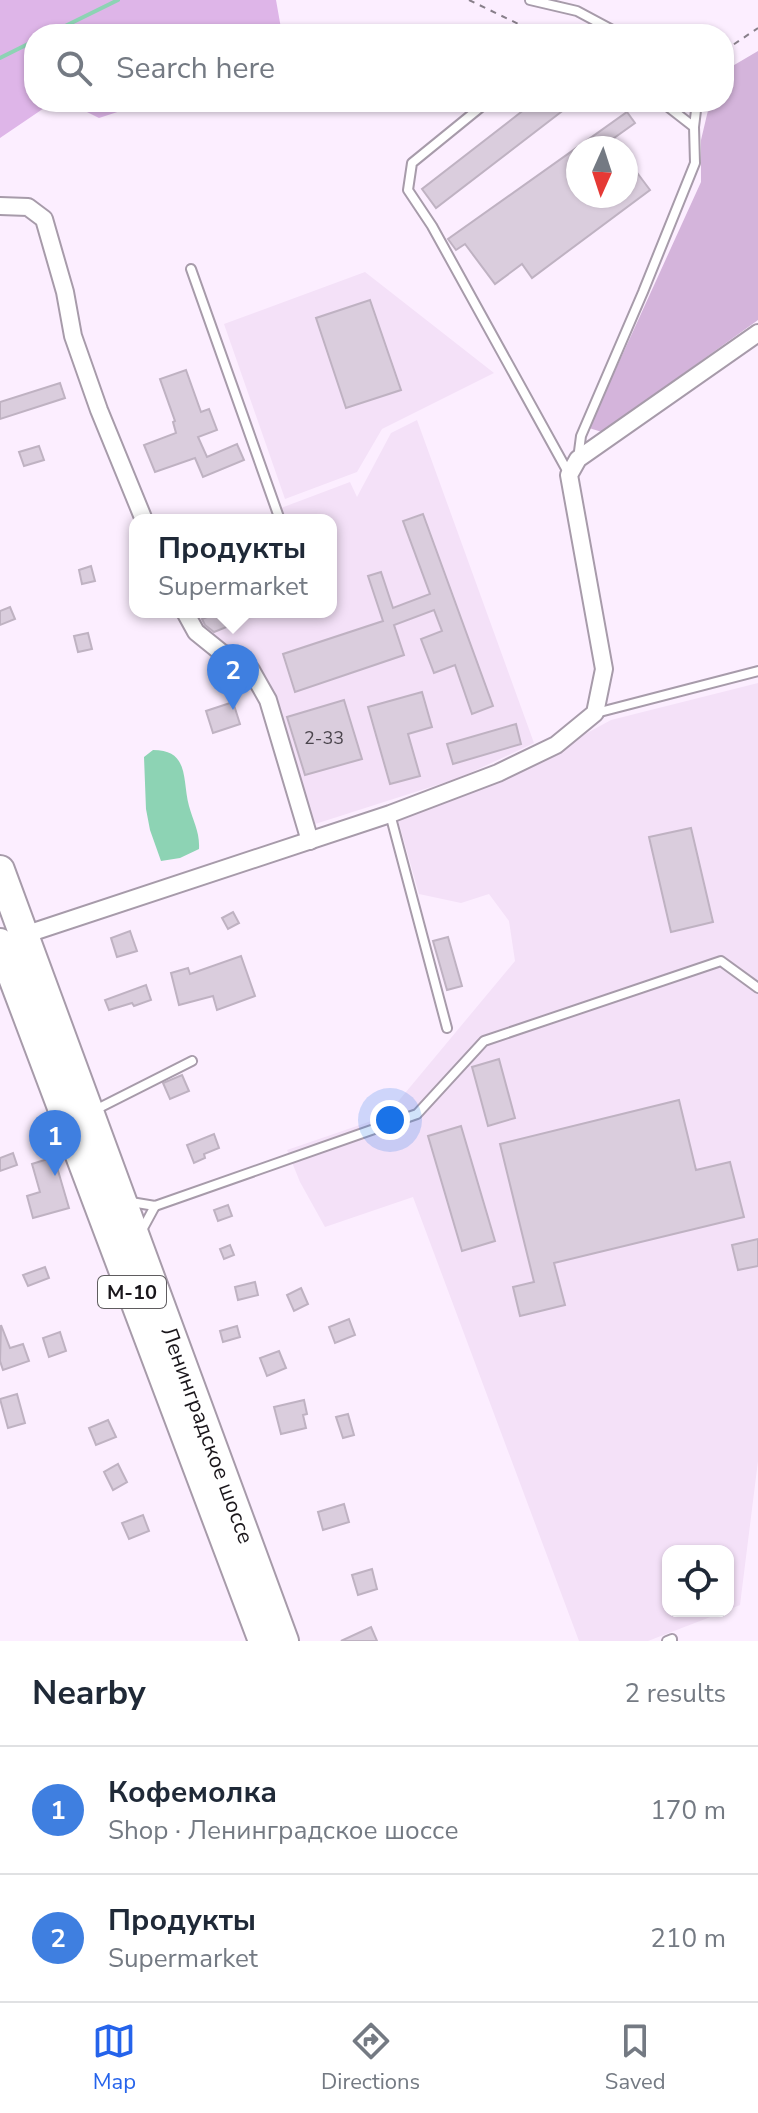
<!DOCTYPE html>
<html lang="en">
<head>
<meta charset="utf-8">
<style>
  :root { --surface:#fff; --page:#f2f2f3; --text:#1f2937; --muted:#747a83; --line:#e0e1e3; --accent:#2563eb }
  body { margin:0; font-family:"Nunito Sans",sans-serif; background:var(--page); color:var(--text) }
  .controls { position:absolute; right:24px; bottom:24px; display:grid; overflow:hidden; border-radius:16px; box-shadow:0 2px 6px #0004 }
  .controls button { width:72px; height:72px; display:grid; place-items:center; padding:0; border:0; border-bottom:2px solid var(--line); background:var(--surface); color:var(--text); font:40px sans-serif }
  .compass { position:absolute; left:566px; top:136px; width:72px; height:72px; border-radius:50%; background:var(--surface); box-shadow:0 2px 6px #0004; rotate:183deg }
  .you { position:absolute; left:390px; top:1120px; width:28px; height:28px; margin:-20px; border:6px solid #fff; border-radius:50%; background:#1a73e8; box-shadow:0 0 0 12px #1a73e833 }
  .badge { display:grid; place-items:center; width:52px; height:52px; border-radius:50%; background:var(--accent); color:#fff; font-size:26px; font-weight:700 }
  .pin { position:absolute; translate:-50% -66px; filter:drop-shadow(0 2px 4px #0008) }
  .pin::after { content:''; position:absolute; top:42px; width:28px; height:24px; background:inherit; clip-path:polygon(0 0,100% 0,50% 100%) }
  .popup { position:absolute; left:129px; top:514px; width:208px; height:104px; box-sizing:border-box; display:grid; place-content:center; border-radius:16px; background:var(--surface); filter:drop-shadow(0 2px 6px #0005); font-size:26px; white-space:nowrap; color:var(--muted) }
  .popup b { font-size:30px; color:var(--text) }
  .popup::after { content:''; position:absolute; left:50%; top:100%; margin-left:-16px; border:16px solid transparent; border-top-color:var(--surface) }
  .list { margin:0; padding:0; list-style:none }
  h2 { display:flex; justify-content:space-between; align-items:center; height:104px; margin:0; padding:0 32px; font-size:34px }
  h2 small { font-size:26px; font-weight:400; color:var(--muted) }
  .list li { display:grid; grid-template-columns:52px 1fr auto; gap:24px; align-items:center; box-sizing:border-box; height:128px; padding:0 32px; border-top:2px solid var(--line) }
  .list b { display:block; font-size:30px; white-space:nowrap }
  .list p { margin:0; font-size:26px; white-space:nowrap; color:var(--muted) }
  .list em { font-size:26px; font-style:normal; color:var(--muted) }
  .icon { flex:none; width:44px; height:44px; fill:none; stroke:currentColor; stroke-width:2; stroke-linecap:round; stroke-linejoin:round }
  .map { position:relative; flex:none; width:758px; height:1641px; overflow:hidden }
  .search { position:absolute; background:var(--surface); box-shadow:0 2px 6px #0004; left:24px; right:24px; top:24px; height:88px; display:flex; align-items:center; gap:20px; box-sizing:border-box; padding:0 28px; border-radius:32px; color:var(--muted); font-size:30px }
  .sheet { height:360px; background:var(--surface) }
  nav { display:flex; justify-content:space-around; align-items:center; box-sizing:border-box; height:112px; border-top:2px solid var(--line); background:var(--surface); font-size:22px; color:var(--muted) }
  nav a { display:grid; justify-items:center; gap:4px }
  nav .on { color:var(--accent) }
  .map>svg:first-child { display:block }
  .built { fill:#f4e1f8 }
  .green { fill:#d4b4db }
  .forest { fill:#deb5e8 }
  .water { fill:#8dd3b4 }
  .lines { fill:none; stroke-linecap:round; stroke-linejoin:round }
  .stream { stroke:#8dd3b4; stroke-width:4 }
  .building { fill:#dacddd; stroke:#bfb2c2; stroke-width:2 }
  .service-casing { stroke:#a79baa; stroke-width:12 }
  .minor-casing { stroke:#a79baa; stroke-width:20 }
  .trunk-casing { stroke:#a79baa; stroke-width:32 }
  .path { stroke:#887f8a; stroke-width:2; stroke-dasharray:6 6; stroke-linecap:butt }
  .service { stroke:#fff; stroke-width:8 }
  .minor { stroke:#fff; stroke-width:16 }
  .trunk { stroke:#fff; stroke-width:28 }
  .labels { text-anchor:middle; stroke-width:6; stroke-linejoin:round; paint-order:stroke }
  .number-label { font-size:18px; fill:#4a444c }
  .shield { fill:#fff; stroke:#5f5c5f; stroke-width:2 }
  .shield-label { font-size:20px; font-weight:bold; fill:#1a161b }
  .street-label { font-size:22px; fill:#1a161b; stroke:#fff }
</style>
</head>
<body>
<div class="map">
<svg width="758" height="1641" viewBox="0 0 758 1641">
  <rect width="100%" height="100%" fill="#fceeff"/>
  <g class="built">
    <path d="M 365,272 L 494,373 L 382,429 L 357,472 L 285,499 L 224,324 Z"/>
    <path d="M 417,420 L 534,743 L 459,778 L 312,825 L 276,702 L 257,660 L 207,638 L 191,612 L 331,612 L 331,520 L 286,520 L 281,508 L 350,482 L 357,497 L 391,433 Z"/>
    <path d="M 758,683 L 758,1461 L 740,1605 L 728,1610 L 728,1551 L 668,1551 L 668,1611 L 726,1611 L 648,1641 L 579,1641 L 413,1197 L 325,1227 L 300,1182 L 287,1150 L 386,1116 L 515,961 L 509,921 L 489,894 L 461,903 L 419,894 L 398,820 L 497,782 L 611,720 Z"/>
  </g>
  <path class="green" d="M 758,51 L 758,320 L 602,432 L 589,428 L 701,182 L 701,140 L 710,102 L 724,102 L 724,71 Z"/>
  <g class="forest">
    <path d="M 0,0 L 276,0 L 282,34 L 34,34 L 34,102 L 53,102 L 0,138 Z"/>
    <path d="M 67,102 L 148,102 L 99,118 Z"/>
  </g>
  <path class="water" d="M 153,750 C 190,750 182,780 189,806 C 193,821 200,832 199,849 L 180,858 L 161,861 L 150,830 L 146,809 L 144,757 Z"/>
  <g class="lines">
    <g class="stream">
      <path d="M 49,34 L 118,0"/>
      <path d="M 0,58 L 34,41"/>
    </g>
  </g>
  <g class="building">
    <path d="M 534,102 L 574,102 L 436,208 L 422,189 Z"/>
    <path d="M 627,112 L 635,123 L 600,148 L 578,148 L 578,196 L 626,196 L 626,158 L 650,190 L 532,278 L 522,264 L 495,284 L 465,244 L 456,250 L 448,239 Z"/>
    <path d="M 370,300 L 401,390 L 346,408 L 316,318 Z"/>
    <path d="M 186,370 L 201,412 L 209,409 L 217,430 L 198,437 L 207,457 L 237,444 L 244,460 L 203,477 L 195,458 L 155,472 L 144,445 L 176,433 L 173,422 L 175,421 L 160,379 Z"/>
    <path d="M 60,383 L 65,398 L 0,419 L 0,402 Z"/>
    <path d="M 39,446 L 44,460 L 24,466 L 19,452 Z"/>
    <path d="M 423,514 L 493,706 L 472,714 L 455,665 L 434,673 L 421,639 L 442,631 L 434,610 L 394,625 L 404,655 L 295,692 L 283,654 L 383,621 L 368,576 L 381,572 L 393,608 L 430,594 L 403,521 Z"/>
    <path d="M 91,566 L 95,581 L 82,584 L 79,570 Z"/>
    <path d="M 10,607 L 15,619 L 0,625 L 0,611 Z"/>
    <path d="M 220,612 L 224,612 L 229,626 L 214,632 L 205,625 L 202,619 Z"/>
    <path d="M 88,633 L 92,649 L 78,652 L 74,636 Z"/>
    <path d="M 422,692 L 432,727 L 408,734 L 420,776 L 390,784 L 368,707 Z"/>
    <path d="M 344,700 L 362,759 L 305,775 L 287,717 Z"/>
    <path d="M 233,702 L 240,724 L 213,733 L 206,711 Z"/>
    <path d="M 516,724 L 521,744 L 453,764 L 447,744 Z"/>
    <path d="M 691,828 L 713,922 L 671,932 L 649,837 Z"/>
    <path d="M 233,912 L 239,923 L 228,929 L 222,918 Z"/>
    <path d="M 130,931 L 137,951 L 117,957 L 111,938 Z"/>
    <path d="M 448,937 L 462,986 L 447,990 L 433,941 Z"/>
    <path d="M 241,956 L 255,996 L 217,1010 L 213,996 L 179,1005 L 171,973 L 188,968 L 190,974 Z"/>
    <path d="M 146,985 L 151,1000 L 134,1006 L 132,1003 L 109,1010 L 105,1000 Z"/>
    <path d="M 499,1059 L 515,1118 L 488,1126 L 472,1067 Z"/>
    <path d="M 182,1075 L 189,1091 L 170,1099 L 163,1083 Z"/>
    <path d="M 679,1100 L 696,1170 L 730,1162 L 744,1217 L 554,1263 L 565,1305 L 520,1316 L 513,1287 L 534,1282 L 500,1144 Z"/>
    <path d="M 461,1126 L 495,1241 L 462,1251 L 428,1136 Z"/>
    <path d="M 214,1134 L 219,1148 L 204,1154 L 205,1158 L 194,1163 L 187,1145 Z"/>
    <path d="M 13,1153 L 17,1165 L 0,1171 L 0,1158 Z"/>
    <path d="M 54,1157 L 69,1208 L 33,1218 L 27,1196 L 40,1192 L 32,1164 Z"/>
    <path d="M 228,1205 L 232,1216 L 218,1221 L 214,1210 Z"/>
    <path d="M 758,1239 L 758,1266 L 738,1270 L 732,1245 Z"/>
    <path d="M 230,1245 L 234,1255 L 224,1259 L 220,1249 Z"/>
    <path d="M 45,1267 L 49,1278 L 28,1286 L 23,1275 Z"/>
    <path d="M 255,1282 L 258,1295 L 238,1300 L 235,1287 Z"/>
    <path d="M 301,1288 L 308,1304 L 294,1311 L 287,1295 Z"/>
    <path d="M 349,1319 L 355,1335 L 335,1343 L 329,1327 Z"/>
    <path d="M 1,1325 L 10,1348 L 23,1344 L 29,1361 L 3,1370 L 0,1361 Z"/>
    <path d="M 237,1326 L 240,1337 L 223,1342 L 220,1331 Z"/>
    <path d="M 60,1332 L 66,1351 L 49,1357 L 43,1338 Z"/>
    <path d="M 279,1351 L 286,1368 L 267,1376 L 260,1358 Z"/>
    <path d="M 17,1394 L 25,1423 L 8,1428 L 0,1399 Z"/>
    <path d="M 304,1400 L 307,1414 L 303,1415 L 306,1428 L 281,1434 L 274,1407 Z"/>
    <path d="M 348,1414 L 354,1435 L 343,1438 L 336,1417 Z"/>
    <path d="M 108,1420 L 116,1437 L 96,1445 L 89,1428 Z"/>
    <path d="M 118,1464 L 127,1482 L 113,1490 L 104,1472 Z"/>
    <path d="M 344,1504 L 349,1522 L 323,1530 L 318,1512 Z"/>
    <path d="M 143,1515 L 149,1531 L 129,1539 L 122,1523 Z"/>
    <path d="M 372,1569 L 377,1589 L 358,1595 L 352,1575 Z"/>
    <path d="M 371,1627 L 377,1641 L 341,1641 Z"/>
  </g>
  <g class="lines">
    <g class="service-casing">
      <g id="service">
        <path d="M 530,0 L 577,11 L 620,34"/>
        <path d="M 487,102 L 412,163 L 408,190 L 432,226 L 569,474"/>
        <path d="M 694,127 L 697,102"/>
        <path d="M 191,269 L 280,520"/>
        <path d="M 578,459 L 581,436 L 643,292 L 695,163 L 694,127 L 662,102"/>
        <path d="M 596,713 L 758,671"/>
        <path d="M 390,814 L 447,1028"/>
        <path d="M 93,1111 L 192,1061"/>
        <path d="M 131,1202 L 155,1206 L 417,1114 L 484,1041 L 721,961 L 758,988"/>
        <path d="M 142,1230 L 155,1206"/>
        <path d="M 667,1641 L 672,1639 L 672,1641"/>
      </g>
    </g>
    <g class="minor-casing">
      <g id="minor">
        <path d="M 0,206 L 28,207 L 44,219 L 65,292 L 73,336 L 99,410 L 144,520"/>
        <path d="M 185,612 L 196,632 L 222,653 L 251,670 L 268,700 L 310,841"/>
        <path d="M 24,935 L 390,814 L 498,773 L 556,745 L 595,713 L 604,669 L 569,475 L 578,459 L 758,333"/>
      </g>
    </g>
    <g class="trunk-casing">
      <g id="trunk">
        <path id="s1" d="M 0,870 L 284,1641"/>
        <path d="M 0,943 L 263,1641"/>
      </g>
    </g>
    <g class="path">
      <path d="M 469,0 L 539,34"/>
      <path d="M 724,51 L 758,28"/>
    </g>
    <use href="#service" class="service"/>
    <use href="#minor" class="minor"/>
    <use href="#trunk" class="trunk"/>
  </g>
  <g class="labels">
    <g class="number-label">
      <text x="324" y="744">2-33</text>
    </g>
    <rect class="shield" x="98" y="1276" width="68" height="32" rx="6"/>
    <g class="shield-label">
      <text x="132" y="1299">М-10</text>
    </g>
    <g class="street-label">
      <text dy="8" stroke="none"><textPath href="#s1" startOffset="602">Ленинградское шоссе</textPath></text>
    </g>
  </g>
</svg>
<div class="controls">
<button><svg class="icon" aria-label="locate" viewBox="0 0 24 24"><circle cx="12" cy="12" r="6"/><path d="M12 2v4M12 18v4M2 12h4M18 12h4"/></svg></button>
</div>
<svg class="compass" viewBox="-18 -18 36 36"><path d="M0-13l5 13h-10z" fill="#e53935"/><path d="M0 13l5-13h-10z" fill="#747a83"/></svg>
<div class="you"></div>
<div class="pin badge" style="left:55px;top:1176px;background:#3f7fe0">1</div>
<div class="pin badge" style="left:233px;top:710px;background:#3f7fe0">2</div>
<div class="popup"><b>Продукты</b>Supermarket</div>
<div class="search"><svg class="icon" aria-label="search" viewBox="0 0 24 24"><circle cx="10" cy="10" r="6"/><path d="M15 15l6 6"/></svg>Search here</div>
</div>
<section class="sheet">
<h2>Nearby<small>2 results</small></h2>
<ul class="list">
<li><span class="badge" style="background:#3f7fe0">1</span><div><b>Кофемолка</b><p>Shop · Ленинградское шоссе</p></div><em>170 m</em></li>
<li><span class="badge" style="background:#3f7fe0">2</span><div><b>Продукты</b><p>Supermarket</p></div><em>210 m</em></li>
</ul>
</section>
<nav>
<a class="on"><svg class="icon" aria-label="map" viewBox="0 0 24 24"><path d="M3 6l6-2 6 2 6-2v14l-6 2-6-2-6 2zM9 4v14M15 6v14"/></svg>Map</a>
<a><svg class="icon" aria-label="directions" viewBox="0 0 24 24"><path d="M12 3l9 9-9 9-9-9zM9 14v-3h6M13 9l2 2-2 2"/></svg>Directions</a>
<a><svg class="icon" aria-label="saved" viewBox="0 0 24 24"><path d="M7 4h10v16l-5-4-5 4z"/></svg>Saved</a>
</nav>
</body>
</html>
